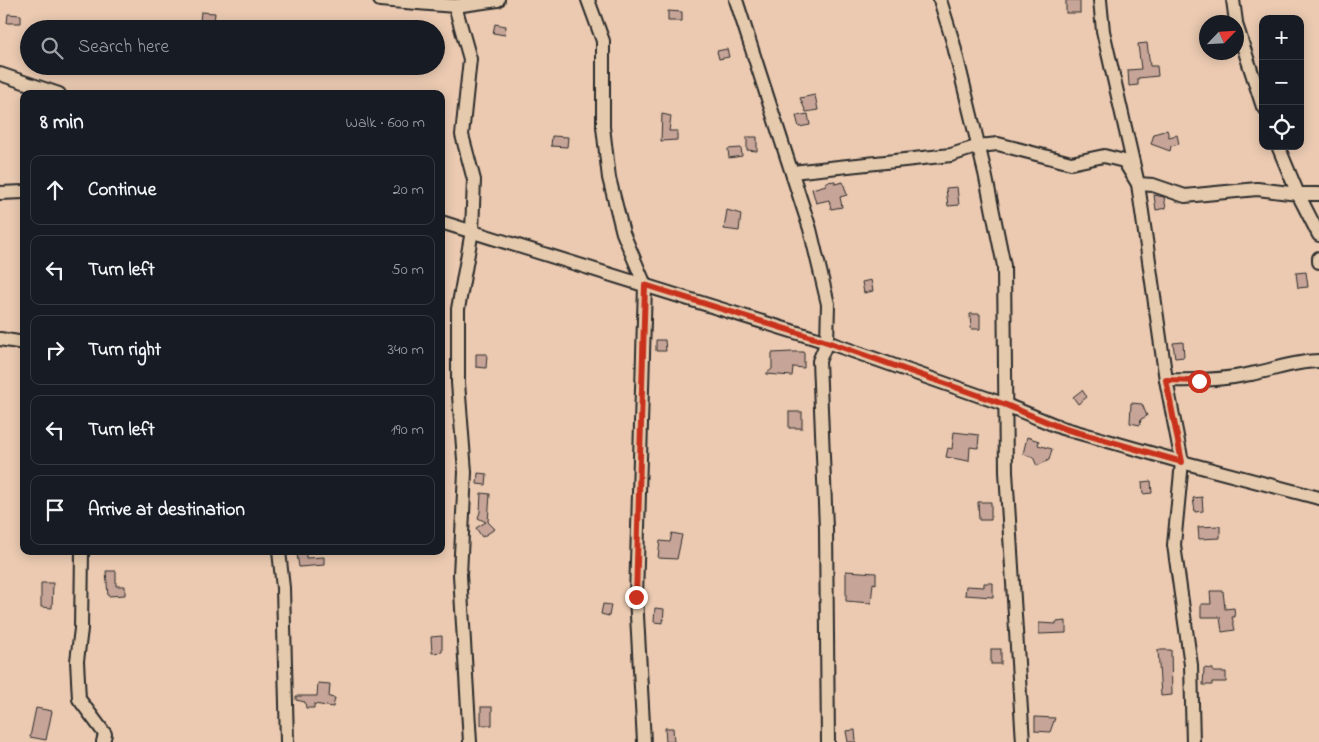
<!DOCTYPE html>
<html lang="en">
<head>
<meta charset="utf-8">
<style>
  :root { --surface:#171b24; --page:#20242c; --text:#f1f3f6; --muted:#9ea1a6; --line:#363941 }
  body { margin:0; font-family:"Indie Flower",sans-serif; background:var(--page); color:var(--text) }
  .controls { position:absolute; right:15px; top:15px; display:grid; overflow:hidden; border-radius:10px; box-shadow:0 2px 12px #0003 }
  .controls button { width:45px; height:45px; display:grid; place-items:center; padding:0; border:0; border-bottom:1px solid var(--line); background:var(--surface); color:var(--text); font:25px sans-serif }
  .compass { position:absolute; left:1199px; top:15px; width:45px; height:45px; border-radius:50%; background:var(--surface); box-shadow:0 2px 12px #0003; rotate:65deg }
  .stop { position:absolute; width:15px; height:15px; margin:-11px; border:4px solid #c8321e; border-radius:50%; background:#fff }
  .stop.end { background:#c8321e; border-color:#fff; box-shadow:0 1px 5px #0008 }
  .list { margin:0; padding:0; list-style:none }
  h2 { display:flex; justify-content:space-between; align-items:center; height:65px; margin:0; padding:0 20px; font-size:21px }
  h2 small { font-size:16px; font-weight:400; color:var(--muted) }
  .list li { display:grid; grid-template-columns:32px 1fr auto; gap:15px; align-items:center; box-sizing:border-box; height:70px; margin:0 10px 10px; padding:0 10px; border:1px solid var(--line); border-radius:10px }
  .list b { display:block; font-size:19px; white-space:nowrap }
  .list em { font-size:16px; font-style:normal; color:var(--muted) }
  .icon { flex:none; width:28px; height:28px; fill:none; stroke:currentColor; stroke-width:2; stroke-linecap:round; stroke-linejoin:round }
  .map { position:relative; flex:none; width:1319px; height:742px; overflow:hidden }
  .search { position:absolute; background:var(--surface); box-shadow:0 2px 12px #0003; left:20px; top:20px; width:425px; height:55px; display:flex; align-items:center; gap:12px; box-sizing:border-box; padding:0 18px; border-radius:28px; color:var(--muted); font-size:19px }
  .panel { position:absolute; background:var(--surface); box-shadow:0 2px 12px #0003; left:20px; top:90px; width:425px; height:465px; border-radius:10px }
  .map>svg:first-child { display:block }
  .building { fill:#c7a498; stroke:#2b2b2b }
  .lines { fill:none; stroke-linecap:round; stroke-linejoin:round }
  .minor-casing { stroke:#2b2b2b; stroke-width:16 }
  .minor { stroke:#e5caad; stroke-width:12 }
  .route { stroke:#c8321e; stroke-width:6 }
</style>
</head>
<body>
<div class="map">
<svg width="1319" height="742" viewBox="0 0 1319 742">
  <rect width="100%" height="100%" fill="#ebcab1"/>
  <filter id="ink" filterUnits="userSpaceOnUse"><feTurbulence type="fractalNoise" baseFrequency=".02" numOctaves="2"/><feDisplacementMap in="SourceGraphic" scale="10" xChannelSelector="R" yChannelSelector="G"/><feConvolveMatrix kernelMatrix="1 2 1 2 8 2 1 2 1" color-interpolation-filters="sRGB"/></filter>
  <g filter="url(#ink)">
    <g class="building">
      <rect x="1066" y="0" width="14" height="13"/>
      <path d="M 668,11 L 682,12 L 682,21 L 668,21 Z"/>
      <path d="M 201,12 L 215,13 L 214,22 L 200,21 Z"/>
      <path d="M 8,14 L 21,15 L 21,23 L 7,23 Z"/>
      <path d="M 495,24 L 506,26 L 505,35 L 493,33 Z"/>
      <path d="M 1147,43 L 1150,66 L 1157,66 L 1158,76 L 1138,78 L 1138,85 L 1129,86 L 1128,70 L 1141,69 L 1138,44 Z"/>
      <path d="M 727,49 L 729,57 L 719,59 L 717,51 Z"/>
      <path d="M 815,95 L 818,110 L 806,112 L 800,98 Z"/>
      <path d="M 662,114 L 671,116 L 669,131 L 677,131 L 677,140 L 661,141 Z"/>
      <path d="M 808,114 L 810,125 L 799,127 L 796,116 Z"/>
      <path d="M 1167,130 L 1169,137 L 1177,135 L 1179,144 L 1171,146 L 1170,151 L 1151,144 L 1154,134 Z"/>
      <path d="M 552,136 L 568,137 L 567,147 L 551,146 Z"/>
      <path d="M 747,137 L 757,137 L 757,151 L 747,150 Z"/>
      <path d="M 741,148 L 742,156 L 729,158 L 728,149 Z"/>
      <path d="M 835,181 L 835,184 L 843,182 L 847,195 L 840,197 L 842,207 L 831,209 L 829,200 L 816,203 L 812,189 L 826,185 L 826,182 Z"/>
      <path d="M 957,187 L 959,205 L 948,206 L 946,188 Z"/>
      <path d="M 1154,195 L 1164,197 L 1166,208 L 1156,210 Z"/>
      <path d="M 727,210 L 741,214 L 739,231 L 724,229 Z"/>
      <path d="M 1306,272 L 1308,287 L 1298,288 L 1296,273 Z"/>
      <path d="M 871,280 L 873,291 L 864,293 L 862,282 Z"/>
      <path d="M 970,314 L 980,314 L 980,329 L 971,329 Z"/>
      <path d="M 656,340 L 665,340 L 666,351 L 656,351 Z"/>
      <path d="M 1183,342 L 1184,357 L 1175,358 L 1173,343 Z"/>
      <path d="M 792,352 L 804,352 L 804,368 L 793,367 L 792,376 L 766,374 L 772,369 L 772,353 Z"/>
      <path d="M 476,354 L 487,354 L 486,368 L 476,367 Z"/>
      <path d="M 1082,390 L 1087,397 L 1078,404 L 1073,397 Z"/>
      <path d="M 1131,403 L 1142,404 L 1147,416 L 1141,419 L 1140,425 L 1130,423 Z"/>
      <rect x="789" y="412" width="13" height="16"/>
      <path d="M 954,432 L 979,435 L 978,448 L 970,447 L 969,461 L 946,457 L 948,448 L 952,449 Z"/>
      <path d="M 1027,437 L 1039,441 L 1038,445 L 1052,449 L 1049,460 L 1037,466 L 1033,457 L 1023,454 Z"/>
      <path d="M 478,473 L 487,474 L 486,485 L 477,484 Z"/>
      <path d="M 1151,481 L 1152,493 L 1143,494 L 1142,482 Z"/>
      <path d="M 481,493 L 490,494 L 488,522 L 495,529 L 482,537 L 476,528 L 486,522 L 478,518 L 480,512 Z"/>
      <path d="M 1202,497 L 1203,511 L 1195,512 L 1193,498 Z"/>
      <path d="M 978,502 L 991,502 L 991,520 L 979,520 Z"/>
      <path d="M 1220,526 L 1220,538 L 1199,539 L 1198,527 Z"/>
      <path d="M 672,533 L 682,535 L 677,559 L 658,558 L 660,541 L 670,542 Z"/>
      <path d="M 306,553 L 306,558 L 324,557 L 324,565 L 299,567 L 297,554 Z"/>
      <path d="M 106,571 L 116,571 L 116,586 L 125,586 L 125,595 L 108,596 Z"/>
      <path d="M 846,571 L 876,573 L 876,584 L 873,583 L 871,603 L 846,601 Z"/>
      <path d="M 41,583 L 53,583 L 52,608 L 41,607 Z"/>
      <path d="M 984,583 L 993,583 L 993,597 L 965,595 L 966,586 L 984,587 Z"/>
      <path d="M 1210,591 L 1223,591 L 1225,609 L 1234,608 L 1235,617 L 1232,617 L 1235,630 L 1222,632 L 1220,617 L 1201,617 L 1201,604 L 1211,604 Z"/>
      <path d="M 603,604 L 611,605 L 609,616 L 601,614 Z"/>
      <path d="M 655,608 L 664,609 L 663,623 L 654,622 Z"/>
      <path d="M 1066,621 L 1066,633 L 1039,634 L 1039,623 L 1056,624 L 1056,622 Z"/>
      <path d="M 442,636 L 442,652 L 432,653 L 431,637 Z"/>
      <rect x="991" y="649" width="10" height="15"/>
      <path d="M 1158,650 L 1171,650 L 1172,695 L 1161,696 Z"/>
      <path d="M 1204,668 L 1213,669 L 1213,672 L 1226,672 L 1226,682 L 1212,682 L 1212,685 L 1203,685 Z"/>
      <path d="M 318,683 L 330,684 L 329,697 L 335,698 L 333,707 L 314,704 L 314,708 L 306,708 L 305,702 L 296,700 L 296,696 L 317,696 Z"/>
      <rect x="481" y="707" width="11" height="18"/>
      <path d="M 36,708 L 52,711 L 46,740 L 30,737 Z"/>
      <path d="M 1035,717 L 1055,718 L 1050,732 L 1035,731 Z"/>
      <path d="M 665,728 L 673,728 L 674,742 L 666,742 Z"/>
      <path d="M 855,730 L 856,742 L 848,742 L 846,731 Z"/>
    </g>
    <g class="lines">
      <g class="minor-casing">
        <g id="minor">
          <path d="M 380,0 L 455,6 L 498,0"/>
          <path d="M 588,0 L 603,41 L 603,127 L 609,178 L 623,233 L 645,285 L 636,597 L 644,742"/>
          <path d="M 736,0 L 810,229 L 828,304 L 827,342 L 819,361 L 826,528 L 828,742"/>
          <path d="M 940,0 L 953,42 L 985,173 L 1004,266 L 1006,472 L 1023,742"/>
          <path d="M 1100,0 L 1103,31 L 1138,184 L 1166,380 L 1182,462 L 1174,545 L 1191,665 L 1193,742"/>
          <path d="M 1233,0 L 1236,22"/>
          <path d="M 455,6 L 470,59 L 462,135 L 474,180 L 472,231 L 458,309 L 458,383 L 465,472 L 460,575 L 470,742"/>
          <path d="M 1236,24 L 1263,107"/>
          <path d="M 0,74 L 59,94"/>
          <path d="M 1278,146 L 1298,194 L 1319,235"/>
          <path d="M 792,172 L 951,155 L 979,146 L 998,144 L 1071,163 L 1104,156 L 1124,161 L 1138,184 L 1153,185 L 1185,196 L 1257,189 L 1298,194 L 1319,194"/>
          <path d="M 0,193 L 24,192"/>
          <path d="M 441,222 L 827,342 L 1006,405 L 1062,428 L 1182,462 L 1319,498"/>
          <path d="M 1319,258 L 1319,262"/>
          <path d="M 0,339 L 24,343"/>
          <path d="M 1166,380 C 1194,381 1223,380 1251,374 C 1274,370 1295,361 1319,361"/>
          <path d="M 82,551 L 81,629 L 77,661 L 79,699 L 105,734 L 103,742"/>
          <path d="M 279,551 L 283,588 L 287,742"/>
        </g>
      </g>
      <use href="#minor" class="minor"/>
    </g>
  </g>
  <g class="lines" filter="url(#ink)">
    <path class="route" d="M 636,597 L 645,285 L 827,342 L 1006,405 L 1062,428 L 1182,462 L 1166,380 L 1199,381"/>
  </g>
</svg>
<div class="controls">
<button>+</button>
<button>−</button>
<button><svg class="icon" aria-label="locate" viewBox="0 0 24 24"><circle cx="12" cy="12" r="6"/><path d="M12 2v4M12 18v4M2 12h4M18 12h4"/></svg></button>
</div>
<svg class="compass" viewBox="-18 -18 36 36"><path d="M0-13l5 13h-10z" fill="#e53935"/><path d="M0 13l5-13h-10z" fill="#9ea1a6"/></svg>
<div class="stop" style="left:1199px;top:381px"></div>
<div class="stop end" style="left:636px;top:597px"></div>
<div class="search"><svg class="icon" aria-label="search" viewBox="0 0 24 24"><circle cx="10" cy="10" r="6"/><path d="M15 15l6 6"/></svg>Search here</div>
<section class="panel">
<h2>8 min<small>Walk · 600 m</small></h2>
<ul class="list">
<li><svg class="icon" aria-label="ahead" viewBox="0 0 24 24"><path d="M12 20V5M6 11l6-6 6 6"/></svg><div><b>Continue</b></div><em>20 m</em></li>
<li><svg class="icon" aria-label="left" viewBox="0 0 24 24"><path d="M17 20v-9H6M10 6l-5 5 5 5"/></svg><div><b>Turn left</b></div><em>50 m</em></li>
<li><svg class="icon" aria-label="right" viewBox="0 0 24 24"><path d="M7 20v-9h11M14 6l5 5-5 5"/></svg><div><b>Turn right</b></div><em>340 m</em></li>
<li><svg class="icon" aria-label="left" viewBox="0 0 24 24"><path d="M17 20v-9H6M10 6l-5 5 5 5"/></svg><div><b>Turn left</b></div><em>190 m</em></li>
<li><svg class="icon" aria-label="arrive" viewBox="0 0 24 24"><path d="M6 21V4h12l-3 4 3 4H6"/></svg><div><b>Arrive at destination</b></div></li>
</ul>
</section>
</div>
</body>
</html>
